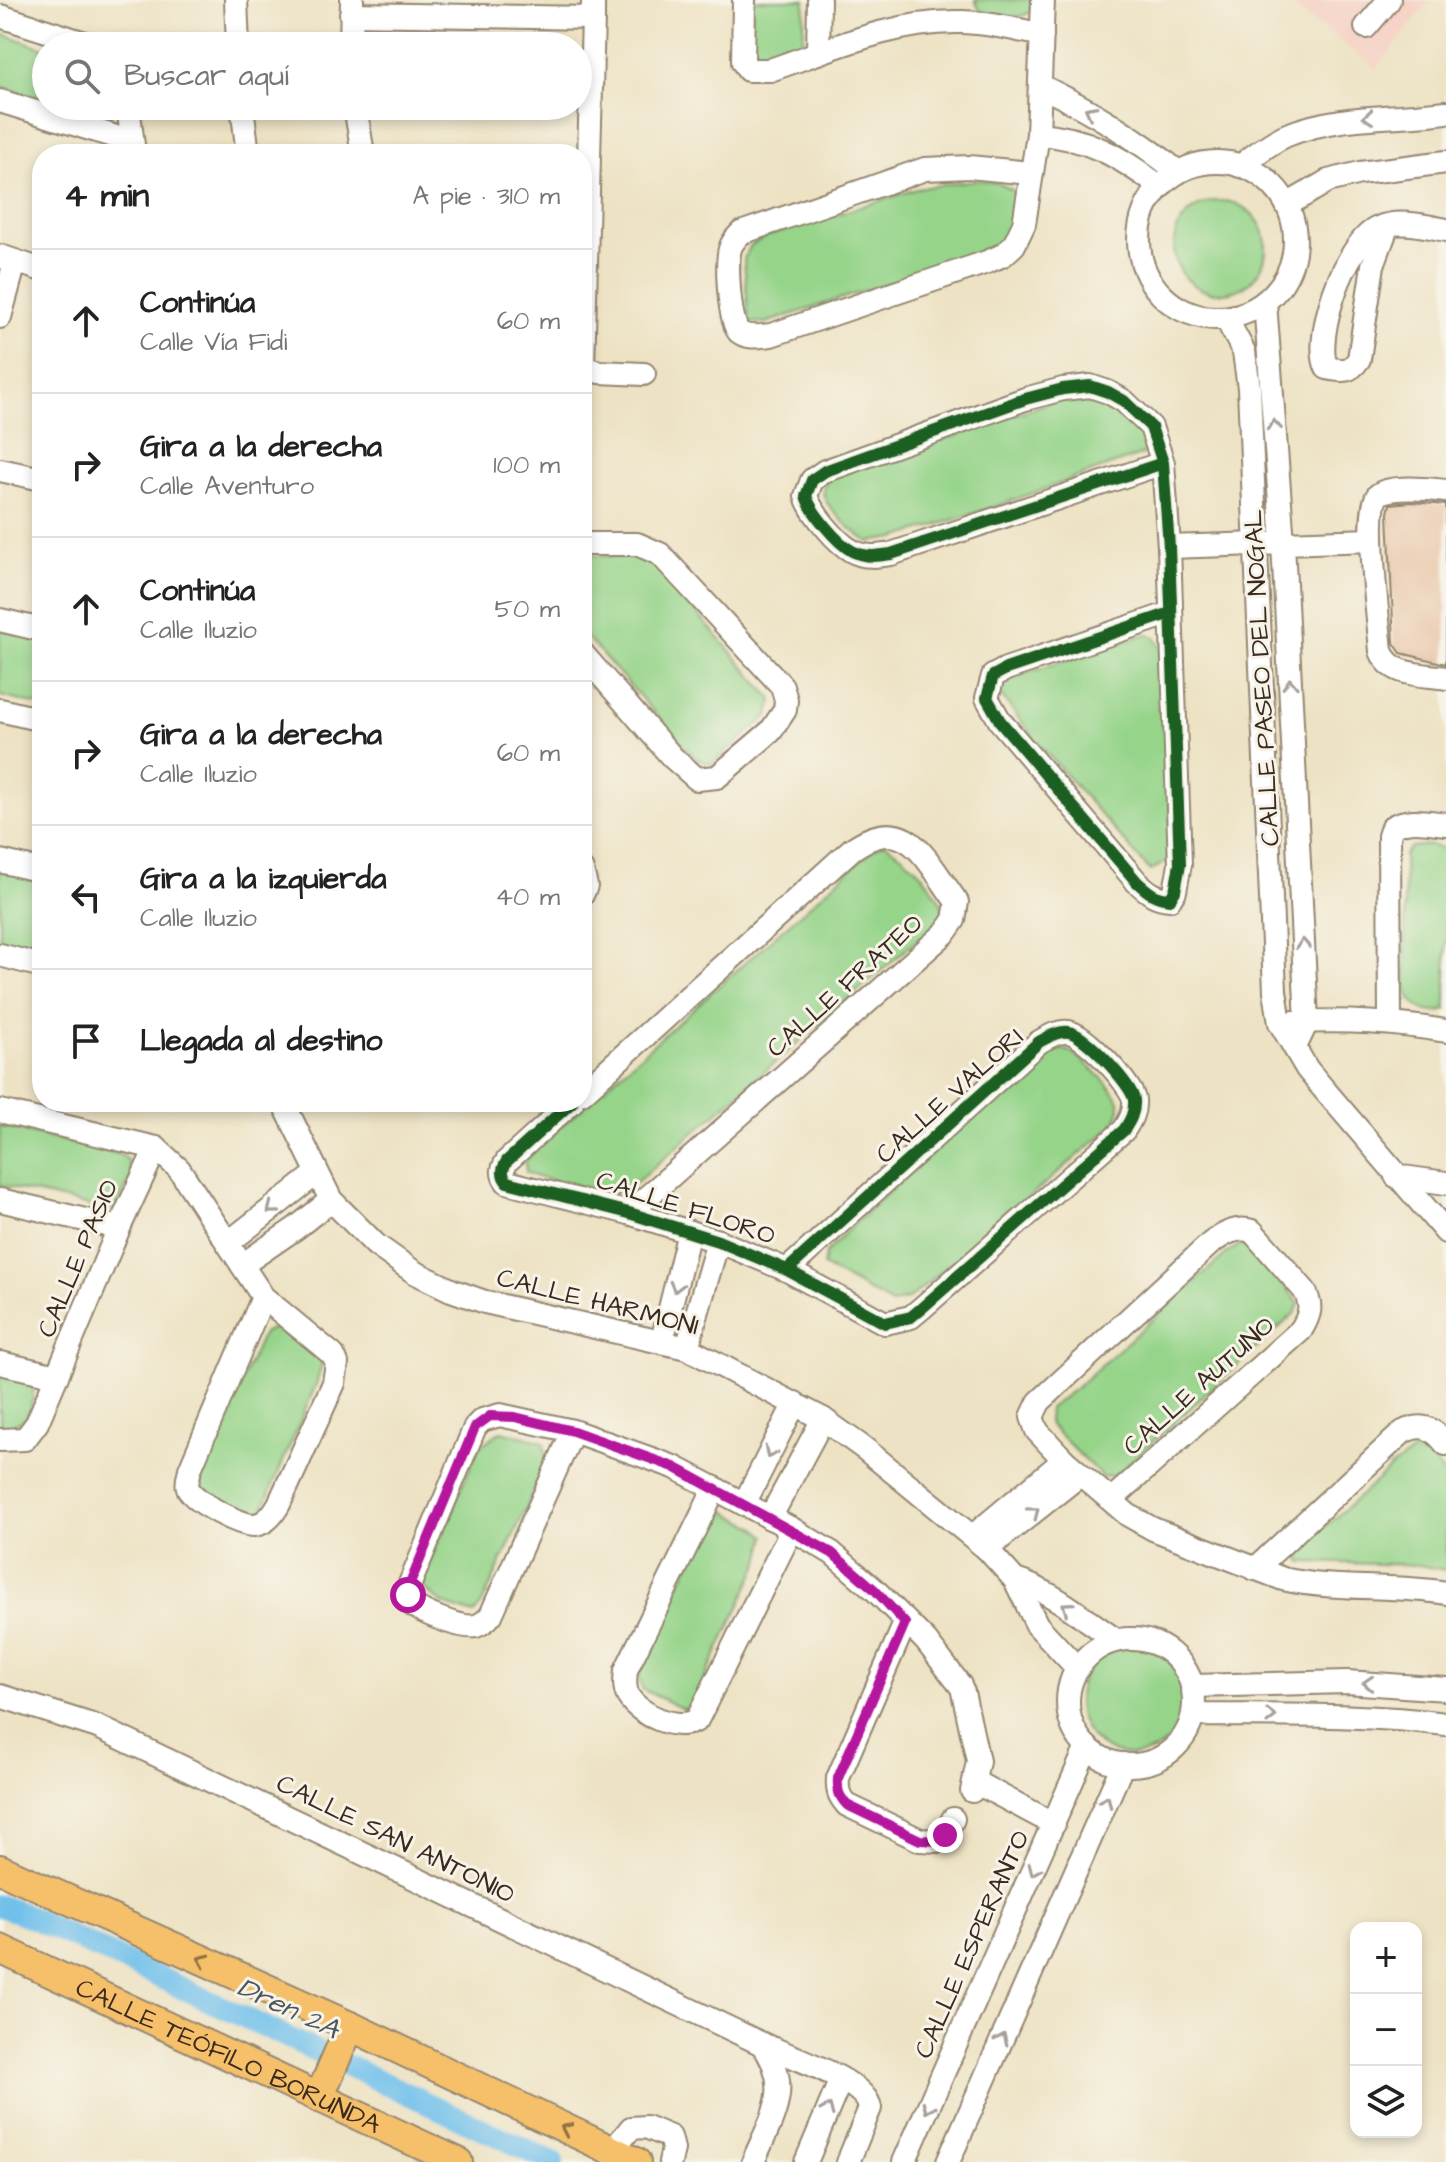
<!DOCTYPE html>
<html lang="es">
<head>
<meta charset="utf-8">
<style>
  :root { --surface:#fff; --page:#f2f2f2; --text:#222; --muted:#767676; --line:#e0e0e0 }
  body { margin:0; font-family:"Architects Daughter",sans-serif; background:var(--page); color:var(--text) }
  .controls { position:absolute; right:24px; bottom:24px; display:grid; overflow:hidden; border-radius:16px; box-shadow:0 4px 12px #0003 }
  .controls button { width:72px; height:72px; display:grid; place-items:center; padding:0; border:0; border-bottom:2px solid var(--line); background:var(--surface); color:var(--text); font:40px sans-serif }
  .stop { position:absolute; width:24px; height:24px; margin:-18px; border:6px solid #b5179e; border-radius:50%; background:#fff }
  .stop.end { background:#b5179e; border-color:#fff; box-shadow:0 2px 8px #0008 }
  .list { margin:0; padding:0; list-style:none }
  h2 { display:flex; justify-content:space-between; align-items:center; height:104px; margin:0; padding:0 32px; font-size:34px }
  h2 small { font-size:26px; font-weight:400; color:var(--muted) }
  .list li { display:grid; grid-template-columns:52px 1fr auto; gap:24px; align-items:center; box-sizing:border-box; height:144px; padding:0 32px; border-top:2px solid var(--line) }
  .list b { display:block; font-size:30px; white-space:nowrap }
  .list p { margin:0; font-size:26px; white-space:nowrap; color:var(--muted) }
  .list em { font-size:26px; font-style:normal; color:var(--muted) }
  .icon { flex:none; width:44px; height:44px; fill:none; stroke:currentColor; stroke-width:2; stroke-linecap:round; stroke-linejoin:round }
  .map { position:relative; flex:none; width:1446px; height:2162px; overflow:hidden }
  .search { position:absolute; background:var(--surface); box-shadow:0 4px 12px #0003; left:32px; top:32px; width:560px; height:88px; display:flex; align-items:center; gap:20px; box-sizing:border-box; padding:0 28px; border-radius:44px; color:var(--muted); font-size:30px }
  .panel { position:absolute; background:var(--surface); box-shadow:0 4px 12px #0003; left:32px; top:144px; width:560px; height:968px; border-radius:32px }
  .map>svg:first-child { display:block }
  .built { fill:#f6d1c5 }
  .green { fill:#96d48a; stroke:#687f54; stroke-width:2 }
  .lines { fill:none; stroke-linecap:round; stroke-linejoin:round }
  .canal { stroke:#6fc0eb; stroke-width:22 }
  .building { fill:#e1aa82 }
  .minor-casing { stroke:#948670; stroke-width:26 }
  .major-casing { stroke:#948670; stroke-width:32 }
  .minor { stroke:#fff; stroke-width:22 }
  .major { stroke:#f6c06b; stroke-width:28 }
  .cycleway-casing { stroke:#f7f3e8; stroke-width:17 }
  .cycleway { stroke:#1b5e20; stroke-width:12 }
  .oneway { stroke:#a79f9a }
  .oneway2 { stroke:#8f6e41 }
  .route { stroke:#b5179e; stroke-width:10 }
  .labels { text-anchor:middle; stroke-width:6; stroke-linejoin:round; paint-order:stroke }
  .street-label { font-size:26px; fill:#3b2a1e; stroke:#f7f3e8 }
  .water-label { font-size:28px; font-style:italic; fill:#4b575c; stroke:#f7f3e8 }
</style>
</head>
<body>
<div class="map">
<svg width="1446" height="2162" viewBox="0 0 1446 2162">
  <rect width="100%" height="100%" fill="#f7f3e8"/>
  <filter id="ink" filterUnits="userSpaceOnUse"><feTurbulence type="fractalNoise" baseFrequency=".0125" numOctaves="2"/><feDisplacementMap in="SourceGraphic" scale="16" xChannelSelector="R" yChannelSelector="G"/><feConvolveMatrix kernelMatrix="1 2 1 2 8 2 1 2 1" color-interpolation-filters="sRGB"/></filter>
  <filter id="wash" filterUnits="userSpaceOnUse"><feTurbulence type="fractalNoise" baseFrequency=".006" numOctaves="4" result="noise"/><feDisplacementMap in="SourceGraphic" scale="32" xChannelSelector="R" yChannelSelector="G"/><feGaussianBlur stdDeviation="1.8" result="paint"/><feColorMatrix in="noise" values="0 0 0 0 0 0 0 0 0 0 0 0 0 0 0 0 0 1.4 0 .05"/><feComposite in="paint" operator="in"/></filter>
  <g filter="url(#wash)">
    <rect width="100%" height="100%" fill="#ede2c3"/>
    <path class="built" d="M 1285,0 L 1430,0 L 1377,68 Z"/>
    <g class="green">
      <path d="M 752,0 L 805,0 L 803,44 L 783,54 L 759,53 L 751,44 Z"/>
      <path d="M 975,0 L 1033,0 L 1031,12 C 1014,21 998,16 980,11 Z"/>
      <path d="M 0,33 L 46,49 L 46,101 L 0,86 Z"/>
      <path d="M 977,180 L 998,183 L 1014,191 L 1015,218 L 1007,239 L 965,258 L 766,323 L 749,322 L 744,259 L 751,245 L 768,236 L 920,188 Z"/>
      <circle cx="1220" cy="247" r="46"/>
      <path d="M 1085,396 C 1112,408 1130,420 1150,442 L 1143,454 L 985,510 L 895,538 L 869,542 C 856,534 817,503 824,486 C 824,486 832,476 833,476 L 967,432 L 1050,402 Z"/>
      <path d="M 582,555 L 642,558 L 657,567 L 772,699 L 769,715 L 712,764 L 696,759 L 582,632 Z"/>
      <path d="M 0,630 L 42,639 L 42,706 L 0,696 Z"/>
      <path d="M 1146,634 L 1155,637 L 1166,656 L 1172,851 L 1167,861 L 1150,871 L 1044,750 L 999,693 L 1003,681 Z"/>
      <path d="M 884,843 C 908,857 935,884 944,911 L 934,925 L 632,1186 L 612,1194 L 537,1177 L 526,1172 L 525,1162 L 533,1151 L 871,851 Z"/>
      <path d="M 1429,845 L 1446,849 L 1446,1010 C 1427,1016 1410,1006 1406,987 L 1404,855 L 1411,847 Z"/>
      <path d="M 0,870 L 42,881 L 42,948 L 0,939 Z"/>
      <path d="M 1067,1050 C 1081,1058 1120,1090 1120,1107 C 1120,1113 1115,1120 1113,1126 L 910,1298 L 892,1304 L 823,1266 L 825,1254 L 847,1231 L 1008,1082 L 1048,1052 Z"/>
      <path d="M 0,1126 L 118,1154 L 127,1159 L 132,1176 L 115,1209 L 103,1209 L 0,1185 Z"/>
      <path d="M 1241,1244 L 1263,1257 L 1299,1304 L 1295,1313 L 1116,1475 L 1102,1477 L 1048,1423 L 1049,1408 L 1077,1387 L 1227,1253 Z"/>
      <path d="M 274,1328 L 316,1350 L 322,1363 L 317,1382 L 261,1513 L 247,1518 L 200,1489 L 203,1469 L 263,1333 Z"/>
      <path d="M 0,1374 L 33,1383 L 33,1398 L 26,1419 L 5,1428 L 0,1427 Z"/>
      <path d="M 501,1431 L 544,1442 L 546,1464 L 482,1604 L 474,1614 L 443,1604 L 423,1588 L 425,1572 L 479,1447 Z"/>
      <path d="M 1415,1451 L 1431,1459 L 1446,1476 L 1446,1570 L 1419,1565 L 1302,1562 L 1299,1551 L 1394,1465 Z"/>
      <path d="M 723,1510 L 755,1527 L 766,1536 L 760,1562 L 693,1704 L 685,1710 L 642,1689 L 639,1676 L 711,1515 Z"/>
      <circle cx="1132" cy="1701" r="54"/>
    </g>
    <g class="lines">
      <path class="canal" d="M 0,1906 L 26,1915 L 553,2162"/>
    </g>
    <g id="blocks">
      <path class="building" d="M 1411,502 L 1446,505 L 1446,664 L 1401,653 L 1394,643 L 1388,513 L 1390,504 Z"/>
    </g>
  </g>
  <g filter="url(#ink)">
    <use href="#blocks" fill-opacity="0" stroke="#948670" stroke-width="2"/>
    <g class="lines">
      <g class="minor-casing">
        <g id="minor">
          <path d="M 236,0 L 238,46"/>
          <path d="M 744,0 L 743,62 L 748,70 L 770,70 C 831,49 896,20 962,22 C 989,23 1015,29 1042,35"/>
          <path d="M 351,14 L 593,18 L 593,0"/>
          <path d="M 0,16 L 94,46"/>
          <path d="M 1366,27 L 1389,0"/>
          <path d="M 351,46 L 352,0"/>
          <path d="M 818,53 L 819,0"/>
          <path d="M 1041,86 C 1092,111 1134,136 1178,172"/>
          <path d="M 0,101 L 132,142"/>
          <path d="M 128,106 L 134,153"/>
          <path d="M 242,106 L 248,154"/>
          <path d="M 355,106 L 363,154"/>
          <path d="M 1038,134 C 1087,137 1121,157 1160,187"/>
          <circle cx="1217" cy="240" r="78"/>
          <path d="M 1240,166 C 1255,155 1270,142 1287,135 C 1338,114 1393,119 1446,112"/>
          <path d="M 1031,173 L 969,167 L 925,169 L 741,233 C 736,238 732,242 730,249 C 726,263 729,322 739,332 C 748,339 761,336 771,335 L 987,262 L 1003,255 L 1014,245 L 1024,224 L 1038,134 L 1043,0"/>
          <path d="M 1287,205 L 1328,181 L 1360,173 L 1446,162"/>
          <path d="M 1388,225 L 1373,265 L 1359,359 C 1350,373 1342,371 1327,368 C 1312,338 1346,241 1378,228 C 1398,219 1425,226 1446,230"/>
          <path d="M 0,256 L 42,270"/>
          <path d="M 1265,302 L 1283,543 L 1307,1022 L 1295,1047"/>
          <path d="M 0,317 L 15,262"/>
          <path d="M 1226,318 L 1244,352 L 1249,388 L 1275,991 L 1280,1023 L 1307,1069 L 1322,1087 L 1446,1232"/>
          <path d="M 582,367 L 599,372 L 644,374"/>
          <path d="M 583,367 L 593,18"/>
          <path d="M 1163,463 L 891,554 C 878,556 865,558 852,551 C 837,543 811,512 806,496 L 812,480 L 825,471 L 1025,399 L 1063,389 L 1090,386 L 1108,392 L 1124,401 L 1151,427 L 1163,463 L 1169,547 L 1180,864 L 1175,891 L 1170,899 C 1155,898 1148,892 1137,882 L 1000,721 L 987,698 L 993,676 L 1006,669 L 1171,613"/>
          <path d="M 0,470 L 42,479"/>
          <path d="M 1446,491 C 1432,489 1388,485 1378,495 C 1364,512 1379,624 1381,651 C 1391,677 1422,674 1446,678"/>
          <path d="M 582,544 L 637,544 L 660,554 L 782,686 L 786,700 L 785,710 L 771,731 L 717,777 L 697,779 L 672,757 L 582,653"/>
          <path d="M 1169,547 L 1372,540"/>
          <path d="M 0,620 L 42,630"/>
          <path d="M 0,710 L 42,720"/>
          <path d="M 0,861 L 42,871"/>
          <path d="M 582,870 L 586,886 L 582,895"/>
          <path d="M 0,955 L 42,966"/>
          <path d="M 1294,1022 C 1349,1020 1392,1022 1446,1031"/>
          <path d="M 1390,1022 L 1389,836 L 1392,827 C 1409,817 1427,822 1446,824"/>
          <path d="M 582,1093 L 852,849 C 908,810 926,861 957,902 L 954,920 L 944,934 L 629,1213"/>
          <path d="M 283,1102 L 331,1200 L 376,1245 L 414,1272 L 451,1290 L 485,1302 L 687,1348 L 823,1419 L 865,1449 L 987,1549 L 1015,1580 L 1037,1625 L 1077,1668"/>
          <path d="M 572,1102 L 507,1161 C 502,1169 501,1174 507,1182 L 629,1213 L 718,1241 L 787,1270 L 885,1323 L 911,1317 L 923,1307 L 1124,1130 C 1130,1121 1135,1112 1134,1100 C 1132,1085 1085,1035 1069,1032 C 1059,1030 1048,1037 1039,1042 L 787,1270"/>
          <path d="M 0,1111 L 156,1148 L 179,1169 L 263,1297 L 333,1355 L 337,1363 L 334,1383 L 279,1504 C 273,1514 267,1523 255,1525 C 241,1526 192,1501 188,1488 C 186,1482 189,1475 190,1469 L 263,1297"/>
          <path d="M 1396,1176 L 1446,1183"/>
          <path d="M 0,1200 L 119,1228"/>
          <path d="M 228,1243 L 316,1174"/>
          <path d="M 242,1265 L 296,1228 L 331,1200"/>
          <path d="M 662,1341 L 689,1232"/>
          <path d="M 687,1348 L 718,1241"/>
          <path d="M 0,1363 L 57,1376"/>
          <path d="M 573,1431 L 491,1615 C 487,1620 482,1624 476,1626 C 461,1629 422,1613 410,1603 L 409,1586 L 475,1427 L 482,1420 L 500,1415 L 573,1431 L 674,1467 L 792,1529 L 832,1553 L 875,1590 L 926,1641 L 960,1685"/>
          <path d="M 0,1440 L 25,1439 L 37,1423 L 119,1228 L 156,1148"/>
          <path d="M 715,1488 L 626,1670 C 625,1679 624,1688 628,1696 C 639,1715 678,1732 697,1720 L 792,1529"/>
          <path d="M 1111,1500 L 1301,1330 C 1310,1315 1313,1306 1304,1290 L 1252,1231 C 1236,1226 1224,1234 1211,1243 L 1039,1402 L 1032,1417 L 1037,1431 L 1064,1460 L 1128,1515 L 1153,1529 L 1283,1579 C 1336,1591 1392,1584 1446,1593"/>
          <path d="M 744,1504 L 795,1403"/>
          <path d="M 770,1518 L 823,1419"/>
          <path d="M 973,1536 L 1064,1460"/>
          <path d="M 987,1549 L 1080,1475"/>
          <path d="M 1255,1569 L 1403,1432 C 1422,1422 1433,1428 1446,1444"/>
          <path d="M 1015,1580 C 1053,1591 1084,1619 1116,1640"/>
          <path d="M 905,1623 L 838,1778 C 837,1791 839,1796 847,1805 L 920,1840 L 939,1841 L 945,1835 L 953,1819"/>
          <circle cx="1131" cy="1702" r="63"/>
          <path d="M 1192,1686 L 1347,1682 L 1446,1689"/>
          <path d="M 963,1692 L 978,1761 L 972,1791"/>
          <path d="M 0,1696 L 98,1727 L 762,2044 C 788,2056 866,2080 870,2108 L 848,2162"/>
          <path d="M 1193,1715 C 1277,1716 1362,1713 1446,1724"/>
          <path d="M 975,1782 L 1054,1824"/>
          <path d="M 612,2151 L 631,2128 L 646,2127 L 670,2137 L 673,2149 L 670,2162"/>
          <path d="M 753,2162 C 771,2119 795,2087 762,2044"/>
          <path d="M 806,2162 L 841,2079"/>
          <path d="M 904,2162 L 1087,1747"/>
          <path d="M 948,2162 L 1123,1764"/>
        </g>
      </g>
      <g class="major-casing">
        <g id="major">
          <path d="M 0,1869 L 350,2026 L 636,2162"/>
          <path id="s1" d="M 0,1949 L 458,2162"/>
          <path d="M 319,2098 L 350,2026"/>
        </g>
      </g>
      <use href="#minor" class="minor"/>
      <use href="#major" class="major"/>
      <g class="cycleway-casing">
        <g id="cycleway">
          <path d="M 1163,463 L 891,554 C 878,556 865,558 852,551 C 837,543 811,512 806,496 L 812,480 L 825,471 L 1025,399 L 1063,389 L 1090,386 L 1108,392 L 1124,401 L 1151,427 L 1163,463 L 1169,547 L 1180,864 L 1175,891 L 1170,899 C 1155,898 1148,892 1137,882 L 1000,721 L 987,698 L 993,676 L 1006,669 L 1171,613"/>
          <path d="M 572,1102 L 507,1161 C 502,1169 501,1174 507,1182 L 629,1213 L 718,1241 L 787,1270 L 885,1323 L 911,1317 L 923,1307 L 1124,1130 C 1130,1121 1135,1112 1134,1100 C 1132,1085 1085,1035 1069,1032 C 1059,1030 1048,1037 1039,1042 L 787,1270"/>
        </g>
      </g>
      <use href="#cycleway" class="cycleway"/>
    </g>
    <defs><path id="oneway-chevron" d="M-2-3.5L2.5 0L-2 3.5" fill="none" stroke-width="1.6" stroke-linecap="round" stroke-linejoin="round" transform="scale(2)"/></defs>
    <g class="oneway">
      <use href="#oneway-chevron" transform="translate(1090 111) rotate(-152)"/>
      <use href="#oneway-chevron" transform="translate(1368 117) rotate(176)"/>
      <use href="#oneway-chevron" transform="translate(1274 425) rotate(-95)"/>
      <use href="#oneway-chevron" transform="translate(1290 684) rotate(-93)"/>
      <use href="#oneway-chevron" transform="translate(1303 944) rotate(-93)"/>
      <use href="#oneway-chevron" transform="translate(272 1209) rotate(141)"/>
      <use href="#oneway-chevron" transform="translate(676 1287) rotate(104)"/>
      <use href="#oneway-chevron" transform="translate(770 1453) rotate(117)"/>
      <use href="#oneway-chevron" transform="translate(1034 1512) rotate(-38)"/>
      <use href="#oneway-chevron" transform="translate(1067 1607) rotate(-145)"/>
      <use href="#oneway-chevron" transform="translate(1368 1683) rotate(-177)"/>
      <use href="#oneway-chevron" transform="translate(1271 1716)"/>
      <use href="#oneway-chevron" transform="translate(1106 1801) rotate(-66)"/>
      <use href="#oneway-chevron" transform="translate(1034 1870) rotate(114)"/>
      <use href="#oneway-chevron" transform="translate(1002 2039) rotate(-66)"/>
      <use href="#oneway-chevron" transform="translate(928 2108) rotate(114)"/>
      <use href="#oneway-chevron" transform="translate(828 2109) rotate(-67)"/>
    </g>
    <g class="oneway2">
      <use href="#oneway-chevron" transform="translate(203 1960) rotate(-156)"/>
      <use href="#oneway-chevron" transform="translate(566 2129) rotate(-155)"/>
    </g>
  </g>
  <g class="lines" filter="url(#ink)">
    <path class="route" d="M 408,1595 L 409,1586 L 475,1427 L 490,1416 L 515,1417 L 573,1431 L 674,1467 L 832,1553 L 875,1590 L 905,1623 L 838,1778 C 837,1791 839,1796 847,1805 L 920,1840 L 939,1841 L 945,1835"/>
  </g>
  <g class="labels">
    <g class="street-label">
      <text transform="translate(1261 678) rotate(-93)" y="9">CALLE PASEO DEL NOGAL</text>
      <text transform="translate(844 985) rotate(-42)" y="9">CALLE FRATEO</text>
      <text transform="translate(949 1095) rotate(-42)" y="9">CALLE VALORI</text>
      <text transform="translate(686 1207) rotate(18)" y="9">CALLE FLORO</text>
      <text transform="translate(77 1258) rotate(-67)" y="9">CALLE PASIO</text>
      <text transform="translate(598 1301) rotate(14)" y="9">CALLE HARMONI</text>
      <text transform="translate(1198 1385) rotate(-42)" y="9">CALLE AUTUNO</text>
      <text transform="translate(396 1838) rotate(26)" y="9">CALLE SAN ANTONIO</text>
      <text transform="translate(971 1944) rotate(-66)" y="9">CALLE ESPERANTO</text>
      <text dy="9" stroke="none"><textPath href="#s1" startOffset="252">CALLE TEÓFILO BORUNDA</textPath></text>
    </g>
    <g class="water-label">
      <text transform="translate(289 2007) rotate(25)" y="10">Dren 2A</text>
    </g>
  </g>
</svg>
<div class="controls">
<button>+</button>
<button>−</button>
<button><svg class="icon" aria-label="layers" viewBox="0 0 24 24"><path d="M12 4l9 5-9 5-9-5zM3 14l9 5 9-5"/></svg></button>
</div>
<div class="stop" style="left:408px;top:1595px"></div>
<div class="stop end" style="left:945px;top:1835px"></div>
<div class="search"><svg class="icon" aria-label="search" viewBox="0 0 24 24"><circle cx="10" cy="10" r="6"/><path d="M15 15l6 6"/></svg>Buscar aquí</div>
<section class="panel">
<h2>4 min<small>A pie · 310 m</small></h2>
<ul class="list">
<li><svg class="icon" aria-label="ahead" viewBox="0 0 24 24"><path d="M12 20V5M6 11l6-6 6 6"/></svg><div><b>Continúa</b><p>Calle Vía Fidi</p></div><em>60 m</em></li>
<li><svg class="icon" aria-label="right" viewBox="0 0 24 24"><path d="M7 20v-9h11M14 6l5 5-5 5"/></svg><div><b>Gira a la derecha</b><p>Calle Aventuro</p></div><em>100 m</em></li>
<li><svg class="icon" aria-label="ahead" viewBox="0 0 24 24"><path d="M12 20V5M6 11l6-6 6 6"/></svg><div><b>Continúa</b><p>Calle Iluzio</p></div><em>50 m</em></li>
<li><svg class="icon" aria-label="right" viewBox="0 0 24 24"><path d="M7 20v-9h11M14 6l5 5-5 5"/></svg><div><b>Gira a la derecha</b><p>Calle Iluzio</p></div><em>60 m</em></li>
<li><svg class="icon" aria-label="left" viewBox="0 0 24 24"><path d="M17 20v-9H6M10 6l-5 5 5 5"/></svg><div><b>Gira a la izquierda</b><p>Calle Iluzio</p></div><em>40 m</em></li>
<li><svg class="icon" aria-label="arrive" viewBox="0 0 24 24"><path d="M6 21V4h12l-3 4 3 4H6"/></svg><div><b>Llegada al destino</b></div></li>
</ul>
</section>
</div>
</body>
</html>
